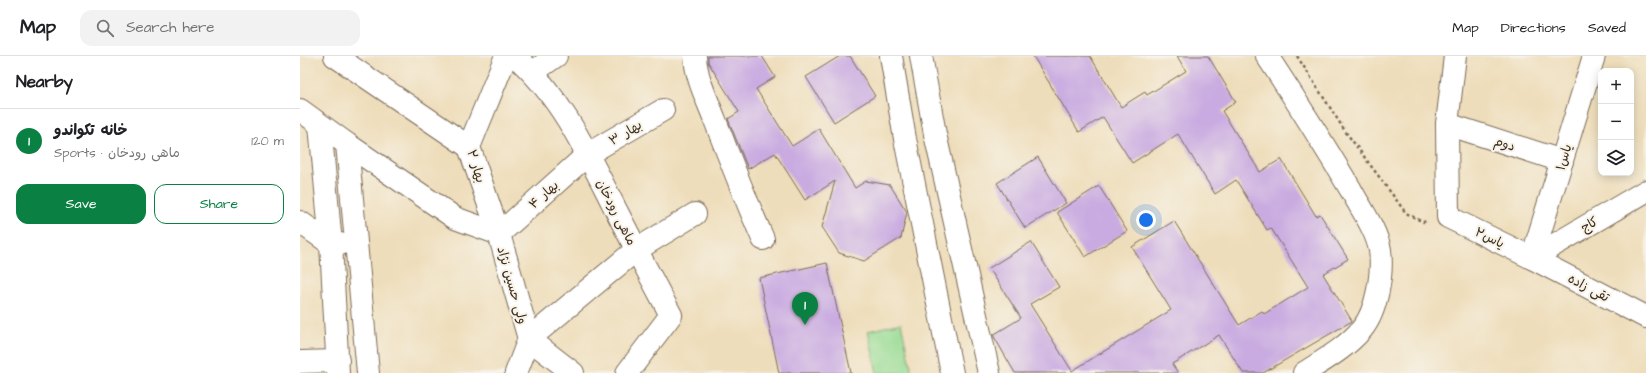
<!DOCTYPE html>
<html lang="en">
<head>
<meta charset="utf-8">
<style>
  :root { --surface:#fff; --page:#f2f2f2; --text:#202124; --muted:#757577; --line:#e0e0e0; --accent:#0b8043 }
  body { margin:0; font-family:"Architects Daughter","Playpen Sans Arabic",sans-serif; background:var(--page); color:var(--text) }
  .controls { position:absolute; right:12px; top:12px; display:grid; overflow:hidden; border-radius:8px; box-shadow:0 2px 10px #0003 }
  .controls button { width:36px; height:36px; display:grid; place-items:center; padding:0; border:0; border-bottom:1px solid var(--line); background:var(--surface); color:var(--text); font:20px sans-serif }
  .you { position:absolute; left:846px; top:164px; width:14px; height:14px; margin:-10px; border:3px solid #fff; border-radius:50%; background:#1a73e8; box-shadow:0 0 0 6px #1a73e833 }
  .badge { display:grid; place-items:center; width:26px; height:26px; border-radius:50%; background:var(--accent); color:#fff; font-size:13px; font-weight:700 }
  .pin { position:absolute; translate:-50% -33px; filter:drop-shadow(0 1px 2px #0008) }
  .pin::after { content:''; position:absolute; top:21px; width:14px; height:12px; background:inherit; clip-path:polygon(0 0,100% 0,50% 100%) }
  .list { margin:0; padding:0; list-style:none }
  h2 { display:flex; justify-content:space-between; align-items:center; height:52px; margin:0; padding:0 16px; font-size:17px }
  h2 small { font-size:13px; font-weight:400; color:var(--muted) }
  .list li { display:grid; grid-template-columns:26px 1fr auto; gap:12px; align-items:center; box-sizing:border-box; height:64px; padding:0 16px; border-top:1px solid var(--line) }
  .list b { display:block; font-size:15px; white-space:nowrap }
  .list p { margin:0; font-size:13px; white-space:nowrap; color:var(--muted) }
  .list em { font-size:13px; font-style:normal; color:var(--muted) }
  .actions { display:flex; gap:8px; padding:12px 16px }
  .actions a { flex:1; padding:9px 0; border:1px solid var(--accent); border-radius:12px; text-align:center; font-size:14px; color:var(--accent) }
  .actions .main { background:var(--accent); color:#fff }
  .icon { flex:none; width:22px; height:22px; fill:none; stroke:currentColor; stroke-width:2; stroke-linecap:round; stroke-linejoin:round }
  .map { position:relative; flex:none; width:1346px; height:317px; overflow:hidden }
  header { display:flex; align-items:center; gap:24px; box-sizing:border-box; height:56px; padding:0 20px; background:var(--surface); border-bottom:1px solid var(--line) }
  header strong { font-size:19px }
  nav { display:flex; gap:22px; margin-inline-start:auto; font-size:14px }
  .search { width:280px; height:36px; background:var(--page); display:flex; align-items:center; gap:10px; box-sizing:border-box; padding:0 14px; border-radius:12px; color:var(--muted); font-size:15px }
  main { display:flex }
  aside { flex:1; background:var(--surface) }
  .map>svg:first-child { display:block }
  .green { fill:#97db93; stroke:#698258 }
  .building { fill:#c9abe1 }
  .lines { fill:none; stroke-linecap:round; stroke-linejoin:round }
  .street-casing { stroke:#7a6955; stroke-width:24 }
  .path { stroke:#7a6955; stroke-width:2.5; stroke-dasharray:3 3; stroke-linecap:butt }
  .street { stroke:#fff; stroke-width:22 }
  .labels { text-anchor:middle; stroke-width:4; stroke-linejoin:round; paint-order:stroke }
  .street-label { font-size:13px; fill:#3b2a1e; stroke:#f7f3e8 }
</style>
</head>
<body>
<header>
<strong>Map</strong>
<div class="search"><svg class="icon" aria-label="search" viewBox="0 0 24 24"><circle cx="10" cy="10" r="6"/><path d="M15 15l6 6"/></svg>Search here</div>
<nav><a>Map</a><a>Directions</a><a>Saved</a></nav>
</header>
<main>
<aside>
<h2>Nearby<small></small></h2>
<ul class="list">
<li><span class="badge">1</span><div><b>خانه تکواندو</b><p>Sports · ماهی رودخان</p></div><em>120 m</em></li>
</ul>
<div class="actions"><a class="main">Save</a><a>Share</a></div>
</aside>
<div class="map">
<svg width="1346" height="317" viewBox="0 0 1346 317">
  <rect width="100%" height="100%" fill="#f7f3e8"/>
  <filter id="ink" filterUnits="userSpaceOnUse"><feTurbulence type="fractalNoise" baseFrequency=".025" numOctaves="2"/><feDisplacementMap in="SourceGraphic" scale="8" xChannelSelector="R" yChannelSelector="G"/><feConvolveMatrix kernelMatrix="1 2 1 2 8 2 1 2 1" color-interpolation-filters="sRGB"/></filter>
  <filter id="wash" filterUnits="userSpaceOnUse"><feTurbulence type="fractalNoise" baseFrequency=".012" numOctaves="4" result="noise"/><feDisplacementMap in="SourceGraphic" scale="16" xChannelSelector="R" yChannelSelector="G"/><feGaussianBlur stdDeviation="0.9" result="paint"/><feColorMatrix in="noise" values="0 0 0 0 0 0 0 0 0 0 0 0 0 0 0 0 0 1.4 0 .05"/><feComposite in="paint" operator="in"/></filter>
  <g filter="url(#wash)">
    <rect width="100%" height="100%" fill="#eeddba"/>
    <path class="green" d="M 601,267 L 612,317 L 577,317 L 568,275 Z"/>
    <g id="blocks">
      <g class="building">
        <path d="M 408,0 L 462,0 L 475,21 L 456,33 L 492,90 L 519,73 L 555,132 L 566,125 L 590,129 L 607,156 L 601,182 L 564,205 L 539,197 L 522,171 L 535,125 L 505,144 L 475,97 L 448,113 L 428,63 L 439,56 L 408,6 Z"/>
        <path d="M 540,0 L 550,0 L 575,40 L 534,66 L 506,21 Z"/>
        <path d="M 733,0 L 790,0 L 821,51 L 845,36 L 847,39 L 886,15 L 877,0 L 908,0 L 936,46 L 922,55 L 960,116 L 981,103 L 1016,160 L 1020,158 L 1048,203 L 1023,218 L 1052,265 L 963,317 L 943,317 L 919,279 L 872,308 L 878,317 L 715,317 L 693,279 L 721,262 L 689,212 L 731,186 L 759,231 L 730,248 L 772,315 L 871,254 L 832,191 L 874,165 L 939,269 L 962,255 L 964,258 L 1008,231 L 971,172 L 967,174 L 936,124 L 915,138 L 878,78 L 832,107 L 803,61 L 779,76 Z"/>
        <path d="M 738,101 L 766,147 L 725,172 L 697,127 Z"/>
        <path d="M 799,130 L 827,175 L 785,201 L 757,156 Z"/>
        <path d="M 527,207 L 551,317 L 479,317 L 459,222 Z"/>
      </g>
    </g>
  </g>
  <g filter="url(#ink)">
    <use href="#blocks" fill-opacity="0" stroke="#7a6955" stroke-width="1"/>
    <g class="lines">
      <g class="street-casing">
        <g id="street">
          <path d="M 35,0 L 169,91"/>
          <path d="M 206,0 L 169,91 L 199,178 L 288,98 L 363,54"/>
          <path d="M 215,0 C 262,41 288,99 316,154 C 334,189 352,224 371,259 L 327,317"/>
          <path d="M 395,0 C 396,22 407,43 415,64 C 430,104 446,144 463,183"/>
          <path d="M 591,0 L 605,83 L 652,317"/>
          <path d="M 621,0 L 635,78 L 689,317"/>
          <path d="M 967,0 C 996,44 1024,89 1051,134 C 1061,153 1076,173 1080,194 C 1083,217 1077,255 1062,273 C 1046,292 1024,304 1004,317"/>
          <path d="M 1155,0 L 1147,68 L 1148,161 L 1232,202 L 1346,261"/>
          <path d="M 233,16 L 256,0"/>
          <path d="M 0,54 L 47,88 L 155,162 L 199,178 L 229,283 L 273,317"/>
          <path d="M 1147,68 L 1262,105"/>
          <path d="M 20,69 L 31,188 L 38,317"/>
          <path d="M 47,88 L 68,317"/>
          <path d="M 0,166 L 31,188 L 40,188"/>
          <path d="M 1232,202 L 1294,0"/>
          <path d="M 1232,202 L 1346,135"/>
          <path d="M 0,306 L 38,305"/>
          <path d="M 216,317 L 229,283 L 336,194 L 395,158"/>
        </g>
      </g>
      <path class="path" d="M 997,0 L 1045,75 L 1106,157 L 1123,166 L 1127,165"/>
      <use href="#street" class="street"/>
    </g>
  </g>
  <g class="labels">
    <g class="street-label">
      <text transform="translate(325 76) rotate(-31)" y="5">بهار ۳</text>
      <text transform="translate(1205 87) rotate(18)" y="5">دوم</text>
      <text transform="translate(1263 101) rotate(-73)" y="5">یاس۱</text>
      <text transform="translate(177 110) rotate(73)" y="5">بهار ۲</text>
      <text transform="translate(243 138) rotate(-42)" y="5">بهار ۴</text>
      <text transform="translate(317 156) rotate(63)" y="5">ماهی رودخان</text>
      <text transform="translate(1289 168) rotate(-30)" y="5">کاج</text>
      <text transform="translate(1190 181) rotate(26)" y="5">یاس۲</text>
      <text transform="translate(213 229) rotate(74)" y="5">ولی حسین نژاد</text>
      <text transform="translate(1289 231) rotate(28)" y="5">تقی زاده</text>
    </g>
  </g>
</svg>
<div class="controls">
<button>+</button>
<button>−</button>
<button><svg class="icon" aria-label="layers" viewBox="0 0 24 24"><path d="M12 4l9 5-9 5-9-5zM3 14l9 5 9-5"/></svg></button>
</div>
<div class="you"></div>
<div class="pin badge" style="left:505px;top:269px">1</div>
</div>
</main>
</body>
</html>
